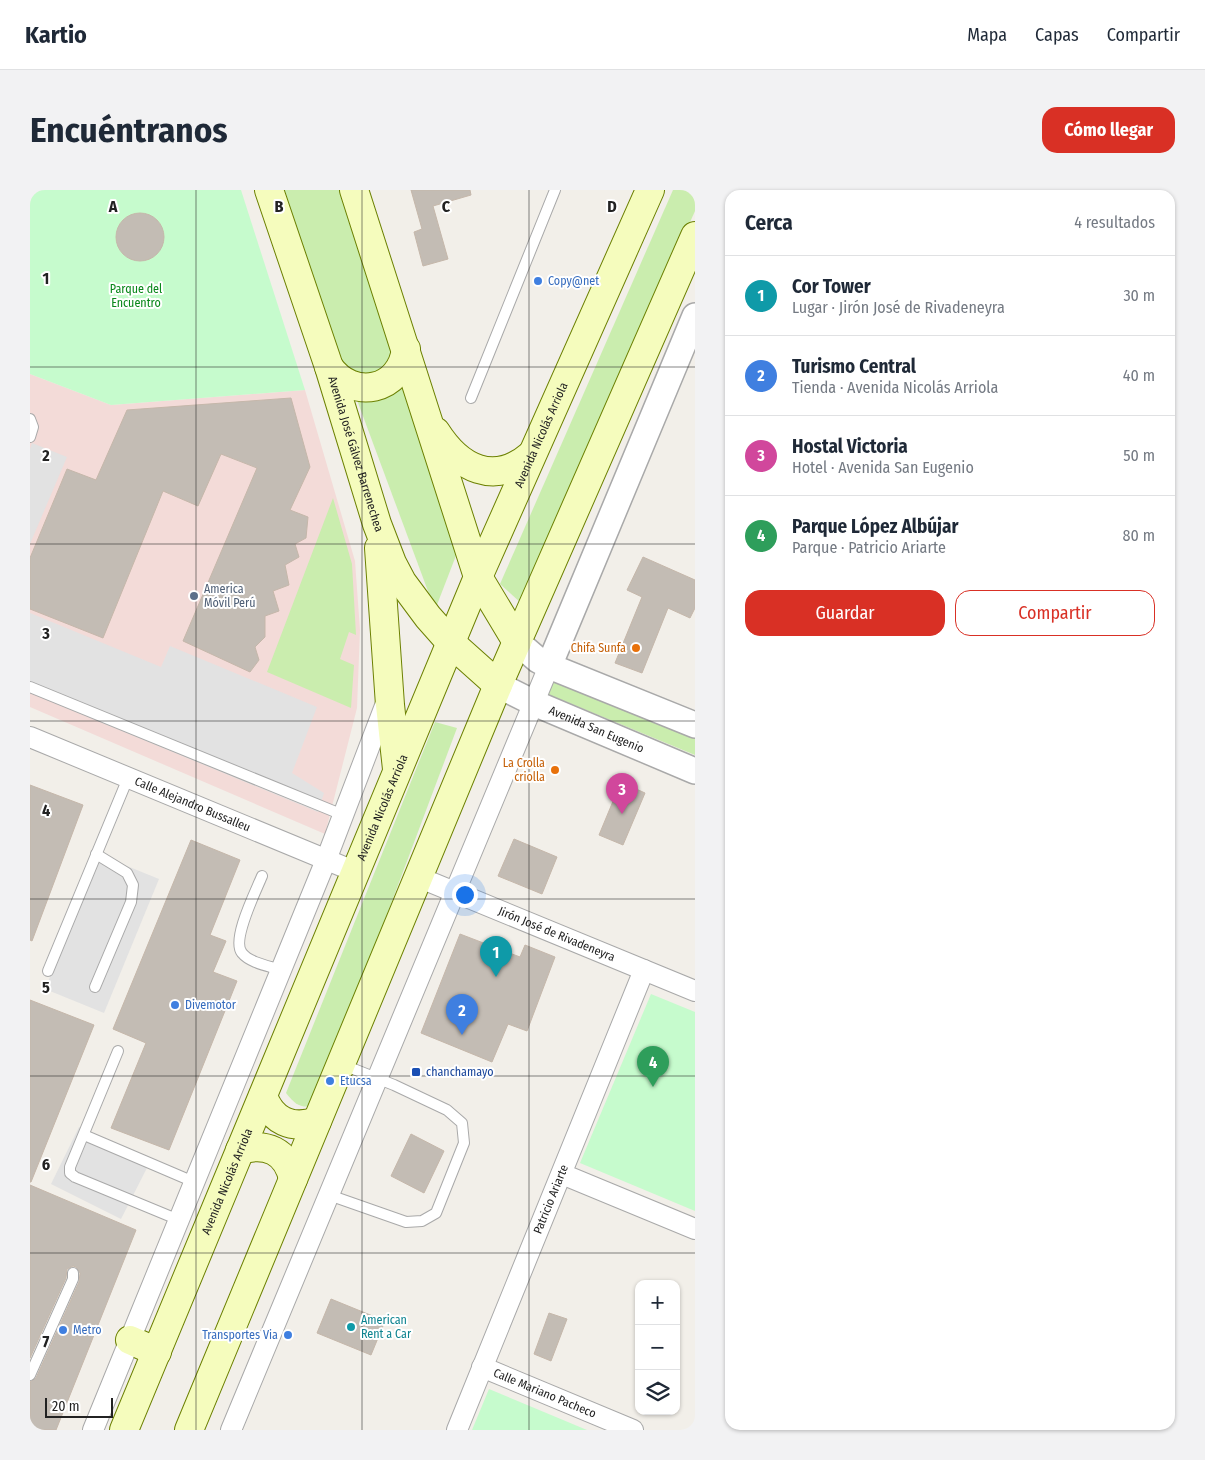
<!DOCTYPE html>
<html lang="es">
<head>
<meta charset="utf-8">
<style>
  :root { --surface:#fff; --page:#f2f2f3; --text:#1f2937; --muted:#747a83; --line:#e0e1e3; --accent:#d93025 }
  body { margin:0; font-family:"Fira Sans Condensed",sans-serif; background:var(--page); color:var(--text) }
  .controls { position:absolute; right:15px; bottom:15px; display:grid; overflow:hidden; border-radius:10px; box-shadow:0 1px 4px #0004 }
  .controls button { width:45px; height:45px; display:grid; place-items:center; padding:0; border:0; border-bottom:1px solid var(--line); background:var(--surface); color:var(--text); font:25px sans-serif }
  .scale { position:absolute; left:15px; bottom:12px; width:68px; box-sizing:border-box; padding-left:5px; border:2px solid #222; border-top:0; font-size:14px; line-height:18px; white-space:nowrap; color:#222; -webkit-text-stroke:4px #fff; paint-order:stroke }
  .you { position:absolute; left:434px; top:704px; width:18px; height:18px; margin:-12px; border:4px solid #fff; border-radius:50%; background:#1a73e8; box-shadow:0 0 0 8px #1a73e833 }
  .badge { display:grid; place-items:center; width:32px; height:32px; border-radius:50%; background:var(--accent); color:#fff; font-size:16px; font-weight:700 }
  .pin { position:absolute; translate:-50% -41px; filter:drop-shadow(0 1px 2px #0008) }
  .pin::after { content:''; position:absolute; top:26px; width:18px; height:15px; background:inherit; clip-path:polygon(0 0,100% 0,50% 100%) }
  .list { margin:0; padding:0; list-style:none }
  h2 { display:flex; justify-content:space-between; align-items:center; height:65px; margin:0; padding:0 20px; font-size:21px }
  h2 small { font-size:16px; font-weight:400; color:var(--muted) }
  .list li { display:grid; grid-template-columns:32px 1fr auto; gap:15px; align-items:center; box-sizing:border-box; height:80px; padding:0 20px; border-top:1px solid var(--line) }
  .list b { display:block; font-size:19px; white-space:nowrap }
  .list p { margin:0; font-size:16px; white-space:nowrap; color:var(--muted) }
  .list em { font-size:16px; font-style:normal; color:var(--muted) }
  .actions { display:flex; gap:10px; padding:15px 20px }
  .actions a { flex:1; padding:11px 0; border:1px solid var(--accent); border-radius:15px; text-align:center; font-size:18px; color:var(--accent) }
  .actions .main { background:var(--accent); color:#fff }
  .icon { flex:none; width:28px; height:28px; fill:none; stroke:currentColor; stroke-width:2; stroke-linecap:round; stroke-linejoin:round }
  .map { position:relative; flex:none; width:665px; height:1240px; overflow:hidden; border-radius:15px }
  header { display:flex; align-items:center; gap:30px; box-sizing:border-box; height:70px; padding:0 25px; background:var(--surface); border-bottom:1px solid var(--line) }
  header strong { font-size:24px }
  nav { display:flex; gap:28px; margin-inline-start:auto; font-size:18px }
  .intro { display:flex; align-items:center; justify-content:space-between; box-sizing:border-box; height:120px; padding:0 30px }
  h1 { margin:0; font-size:35px }
  .button { padding:12px 22px; border-radius:15px; background:var(--accent); color:#fff; font-size:18px; font-weight:700 }
  main { display:flex; gap:30px; padding:0 30px }
  aside { flex:1; background:var(--surface); border-radius:15px; box-shadow:0 1px 4px #0004 }
  .map>svg:first-child { display:block }
  .commercial { fill:#f3dbd8 }
  .grass { fill:#caedae }
  .park { fill:#c6fbcd }
  .parking { fill:#e2e2e2 }
  .building { fill:#c3bcb4; stroke:#c5b7aa }
  .lines { fill:none; stroke-linecap:round; stroke-linejoin:round }
  .service-casing { stroke:#a9a9a9; stroke-width:12 }
  .minor-casing { stroke:#a9a9a9; stroke-width:22 }
  .tertiary-casing { stroke:#a9a9a9; stroke-width:28 }
  .secondary-casing { stroke:#6c8002; stroke-width:30 }
  .service { stroke:#fff; stroke-width:10 }
  .minor { stroke:#fff; stroke-width:20 }
  .tertiary { stroke:#fff; stroke-width:25 }
  .secondary { stroke:#f5fcbd; stroke-width:28 }
  .grid { fill:none; stroke:#222; stroke-width:1; stroke-opacity:0.55 }
  .shop-dot { fill:#3f7fe0; stroke:#fff; stroke-width:2 }
  .service-dot { fill:#5c6f8a; stroke:#fff; stroke-width:2 }
  .food-dot { fill:#e8710a; stroke:#fff; stroke-width:2 }
  .transit-dot { fill:#1a4fb4; stroke:#fff; stroke-width:2 }
  .culture-dot { fill:#0f9aa8; stroke:#fff; stroke-width:2 }
  .labels { text-anchor:middle; stroke-width:4; stroke-linejoin:round; paint-order:stroke }
  .shop-label { font-size:12px; fill:#366cbe; stroke:#fff; text-anchor:start }
  .park-label { font-size:12px; fill:#09871a; stroke:#fff }
  .street-label { font-size:12px; fill:#222; stroke:#fff }
  .service-label { font-size:12px; fill:#4e5e75; stroke:#fff; text-anchor:start }
  .food-label { font-size:12px; fill:#c56008; stroke:#fff; text-anchor:end }
  .transit-label { font-size:12px; fill:#164399; stroke:#fff; text-anchor:start }
  .culture-label { font-size:12px; fill:#0d838f; stroke:#fff; text-anchor:start }
  .grid-label { font-size:16px; text-anchor:middle; font-weight:bold; fill:#222; stroke:#fff; stroke-width:4; stroke-linejoin:round; paint-order:stroke }
</style>
</head>
<body>
<header>
<strong>Kartio</strong>
<nav><a>Mapa</a><a>Capas</a><a>Compartir</a></nav>
</header>
<div class="intro"><h1>Encuéntranos</h1><a class="button">Cómo llegar</a></div>
<main>
<div class="map">
<svg width="665" height="1240" viewBox="0 0 665 1240">
  <rect width="100%" height="100%" fill="#f2efe9"/>
  <path class="commercial" d="M 0,184 L 81,215 L 275,200 L 325,371 L 330,440 L 327,518 L 295,644 L 0,517 Z"/>
  <g class="grass">
    <path d="M 249,0 L 310,0 L 427,363 L 405,420 Z"/>
    <path d="M 643,0 L 665,0 L 665,21 L 491,413 L 470,394 Z"/>
    <path d="M 303,308 L 322,374 L 326,445 L 319,442 L 310,469 L 324,475 L 321,518 L 237,482 Z"/>
    <path d="M 522,487 L 665,546 L 665,565 L 515,503 Z"/>
    <path d="M 405,532 L 427,538 L 285,916 C 269,918 266,915 256,903 Z"/>
  </g>
  <g class="park">
    <path d="M 0,0 L 211,0 L 275,200 L 81,215 L 0,184 Z"/>
    <path d="M 621,804 L 665,822 L 665,1021 L 550,973 Z"/>
    <path d="M 459,1199 L 557,1240 L 442,1240 Z"/>
  </g>
  <g class="parking">
    <path d="M 2,253 L 37,267 L 0,354 L 0,259 Z"/>
    <path d="M 0,423 L 131,477 L 140,456 L 287,517 L 262,583 L 294,603 L 288,622 L 0,503 Z"/>
    <path d="M 70,665 L 129,689 L 74,823 L 15,799 Z"/>
    <path d="M 49,937 L 120,972 L 91,1029 L 21,994 Z"/>
  </g>
  <g class="building">
    <path d="M 381,0 L 440,0 L 441,5 L 403,16 L 418,69 L 393,76 L 384,42 L 392,39 Z"/>
    <circle cx="110" cy="47" r="24"/>
    <path d="M 261,208 L 280,277 L 260,320 L 278,327 L 276,348 L 265,354 L 269,367 L 255,375 L 259,395 L 243,401 L 249,421 L 235,426 L 235,447 L 225,457 L 229,470 L 220,482 L 153,451 L 227,278 L 191,264 L 168,316 L 133,301 L 73,448 L 0,419 L 0,368 L 37,279 L 66,290 L 97,220 Z"/>
    <path d="M 613,367 L 665,390 L 665,418 L 660,428 L 638,418 L 612,483 L 585,473 L 612,407 L 597,400 Z"/>
    <path d="M 591,592 L 615,603 L 593,655 L 569,645 Z"/>
    <path d="M 0,595 L 53,615 L 2,751 L 0,750 Z"/>
    <path d="M 484,649 L 527,667 L 512,704 L 468,686 Z"/>
    <path d="M 161,650 L 210,670 L 180,745 L 196,751 L 183,782 L 207,791 L 139,960 L 81,938 L 116,853 L 83,839 Z"/>
    <path d="M 430,744 L 490,767 L 495,755 L 525,767 L 497,841 L 478,834 L 462,872 L 391,843 Z"/>
    <path d="M 0,810 L 64,835 L 1,992 L 0,992 Z"/>
    <path d="M 381,944 L 414,961 L 394,1003 L 361,986 Z"/>
    <path d="M 0,995 L 106,1040 L 26,1240 L 0,1240 L 0,1192 L 6,1188 L 49,1092 L 50,1083 L 46,1077 L 43,1076 L 37,1079 L 36,1088 L 0,1168 Z"/>
    <path d="M 301,1109 L 355,1131 L 341,1165 L 287,1143 Z"/>
    <path d="M 519,1123 L 537,1129 L 521,1171 L 504,1164 Z"/>
  </g>
  <g class="lines">
    <g class="service-casing">
      <g id="service">
        <path d="M 441,208 L 525,0"/>
        <path d="M 0,229 L 3,237 L 0,247"/>
        <path d="M 0,497 L 313,625"/>
        <path d="M 232,686 C 226,701 201,750 212,763 C 220,773 239,776 251,780"/>
        <path d="M 18,781 L 98,588"/>
        <path d="M 65,797 L 101,712 L 103,695 L 97,683 L 66,664"/>
        <path d="M 88,861 L 40,977 L 40,983 L 45,987 L 149,1030"/>
        <path d="M 54,945 L 164,992"/>
        <path d="M 299,1005 L 376,1032 L 392,1031 L 406,1023 L 434,953 L 432,933 L 417,920 L 364,895 L 311,874"/>
        <path d="M 0,1185 L 43,1089 L 43,1083"/>
      </g>
    </g>
    <g class="minor-casing">
      <g id="minor">
        <path id="s1" d="M 0,547 L 326,682"/>
        <path id="s2" d="M 388,687 L 665,801"/>
        <path d="M 532,984 L 665,1039"/>
        <path id="s3" d="M 452,1177 L 603,1240"/>
        <path d="M 63,1240 L 296,670 L 358,508"/>
        <path d="M 201,1240 L 519,476"/>
        <path id="s4" d="M 427,1240 L 614,780"/>
      </g>
    </g>
    <g class="tertiary-casing">
      <g id="tertiary">
        <path d="M 487,452 L 508,470 L 519,476 L 665,535"/>
        <path d="M 519,476 L 665,126"/>
        <path id="s5" d="M 468,495 L 504,513 L 665,581"/>
      </g>
    </g>
    <g class="secondary-casing">
      <g id="secondary">
        <path id="s6" d="M 239,0 L 299,177 L 347,334 L 362,373 L 372,392 L 398,427 L 421,453 L 468,495"/>
        <path d="M 324,0 L 448,387 L 487,452"/>
        <path d="M 299,177 C 323,211 371,201 376,159"/>
        <path d="M 406,242 C 429,278 464,297 501,265"/>
        <path d="M 349,358 L 360,515 L 367,579"/>
        <path d="M 233,906 C 242,931 262,940 287,931"/>
        <path d="M 210,960 C 236,952 257,961 263,989"/>
        <path d="M 100,1150 L 127,1162"/>
        <path id="s7" d="M 94,1240 L 448,387 L 620,0"/>
        <path d="M 159,1240 L 468,495 L 665,46"/>
      </g>
    </g>
    <use href="#service" class="service"/>
    <use href="#minor" class="minor"/>
    <use href="#tertiary" class="tertiary"/>
    <use href="#secondary" class="secondary"/>
  </g>
  <path class="grid" d="M 166,0 L 166,1240M 332,0 L 332,1240M 499,0 L 499,1240M 0,177 L 665,177M 0,354 L 665,354M 0,531 L 665,531M 0,709 L 665,709M 0,886 L 665,886M 0,1063 L 665,1063"/>
  <g class="shop-dot">
    <circle cx="508" cy="91" r="5"/>
    <circle cx="145" cy="815" r="5"/>
    <circle cx="300" cy="891" r="5"/>
    <circle cx="33" cy="1140" r="5"/>
    <circle cx="258" cy="1145" r="5"/>
  </g>
  <circle class="service-dot" cx="164" cy="406" r="5"/>
  <g class="food-dot">
    <circle cx="606" cy="458" r="5"/>
    <circle cx="525" cy="580" r="5"/>
  </g>
  <rect class="transit-dot" x="381" y="877" width="10" height="10" rx="2.5"/>
  <circle class="culture-dot" cx="321" cy="1137" r="5"/>
  <g class="labels">
    <g class="shop-label">
      <text x="518" y="95">Copy@net</text>
      <text x="155" y="819">Divemotor</text>
      <text x="310" y="895">Etucsa</text>
      <text x="43" y="1144">Metro</text>
      <text x="248" y="1149" text-anchor="end">Transportes Via</text>
    </g>
    <g class="park-label">
      <text x="106" y="103">Parque del<tspan x="106" dy="14">Encuentro</tspan></text>
    </g>
    <g class="street-label">
      <text dy="4" stroke="none"><textPath href="#s7" startOffset="1079">Avenida Nicolás Arriola</textPath></text>
      <text dy="4" stroke="none"><textPath href="#s6" startOffset="278">Avenida José Gálvez Barrenechea</textPath></text>
      <text dy="4" stroke="none"><textPath href="#s5" startOffset="108">Avenida San Eugenio</textPath></text>
      <text dy="4" stroke="none"><textPath href="#s1" startOffset="176">Calle Alejandro Bussalleu</textPath></text>
      <text dy="4" stroke="none"><textPath href="#s7" startOffset="674">Avenida Nicolás Arriola</textPath></text>
      <text dy="4" stroke="none"><textPath href="#s2" startOffset="150">Jirón José de Rivadeneyra</textPath></text>
      <text dy="4" stroke="none"><textPath href="#s7" startOffset="269">Avenida Nicolás Arriola</textPath></text>
      <text dy="4" stroke="none"><textPath href="#s4" startOffset="249">Patricio Ariarte</textPath></text>
      <text dy="4" stroke="none"><textPath href="#s3" startOffset="68">Calle Mariano Pacheco</textPath></text>
    </g>
    <g class="service-label">
      <text x="174" y="403">America<tspan x="174" dy="14">Móvil Perú</tspan></text>
    </g>
    <g class="food-label">
      <text x="596" y="462">Chifa Sunfa</text>
      <text x="515" y="577">La Crolla<tspan x="515" dy="14">criolla</tspan></text>
    </g>
    <g class="transit-label">
      <text x="396" y="886">chanchamayo</text>
    </g>
    <g class="culture-label">
      <text x="331" y="1134">American<tspan x="331" dy="14">Rent a Car</tspan></text>
    </g>
  </g>
  <g class="grid-label">
    <text x="83" y="22">A</text>
    <text x="249" y="22">B</text>
    <text x="416" y="22">C</text>
    <text x="582" y="22">D</text>
    <text x="16" y="94">1</text>
    <text x="16" y="271">2</text>
    <text x="16" y="449">3</text>
    <text x="16" y="626">4</text>
    <text x="16" y="803">5</text>
    <text x="16" y="980">6</text>
    <text x="16" y="1157">7</text>
  </g>
</svg>
<div class="controls">
<button>+</button>
<button>−</button>
<button><svg class="icon" aria-label="layers" viewBox="0 0 24 24"><path d="M12 4l9 5-9 5-9-5zM3 14l9 5 9-5"/></svg></button>
</div>
<div class="scale">20 m</div>
<div class="you"></div>
<div class="pin badge" style="left:466px;top:787px;background:#0f9aa8">1</div>
<div class="pin badge" style="left:432px;top:845px;background:#3f7fe0">2</div>
<div class="pin badge" style="left:592px;top:624px;background:#d1479c">3</div>
<div class="pin badge" style="left:623px;top:897px;background:#2e9e5b">4</div>
</div>
<aside>
<h2>Cerca<small>4 resultados</small></h2>
<ul class="list">
<li><span class="badge" style="background:#0f9aa8">1</span><div><b>Cor Tower</b><p>Lugar · Jirón José de Rivadeneyra</p></div><em>30 m</em></li>
<li><span class="badge" style="background:#3f7fe0">2</span><div><b>Turismo Central</b><p>Tienda · Avenida Nicolás Arriola</p></div><em>40 m</em></li>
<li><span class="badge" style="background:#d1479c">3</span><div><b>Hostal Victoria</b><p>Hotel · Avenida San Eugenio</p></div><em>50 m</em></li>
<li><span class="badge" style="background:#2e9e5b">4</span><div><b>Parque López Albújar</b><p>Parque · Patricio Ariarte</p></div><em>80 m</em></li>
</ul>
<div class="actions"><a class="main">Guardar</a><a>Compartir</a></div>
</aside>
</main>
</body>
</html>
